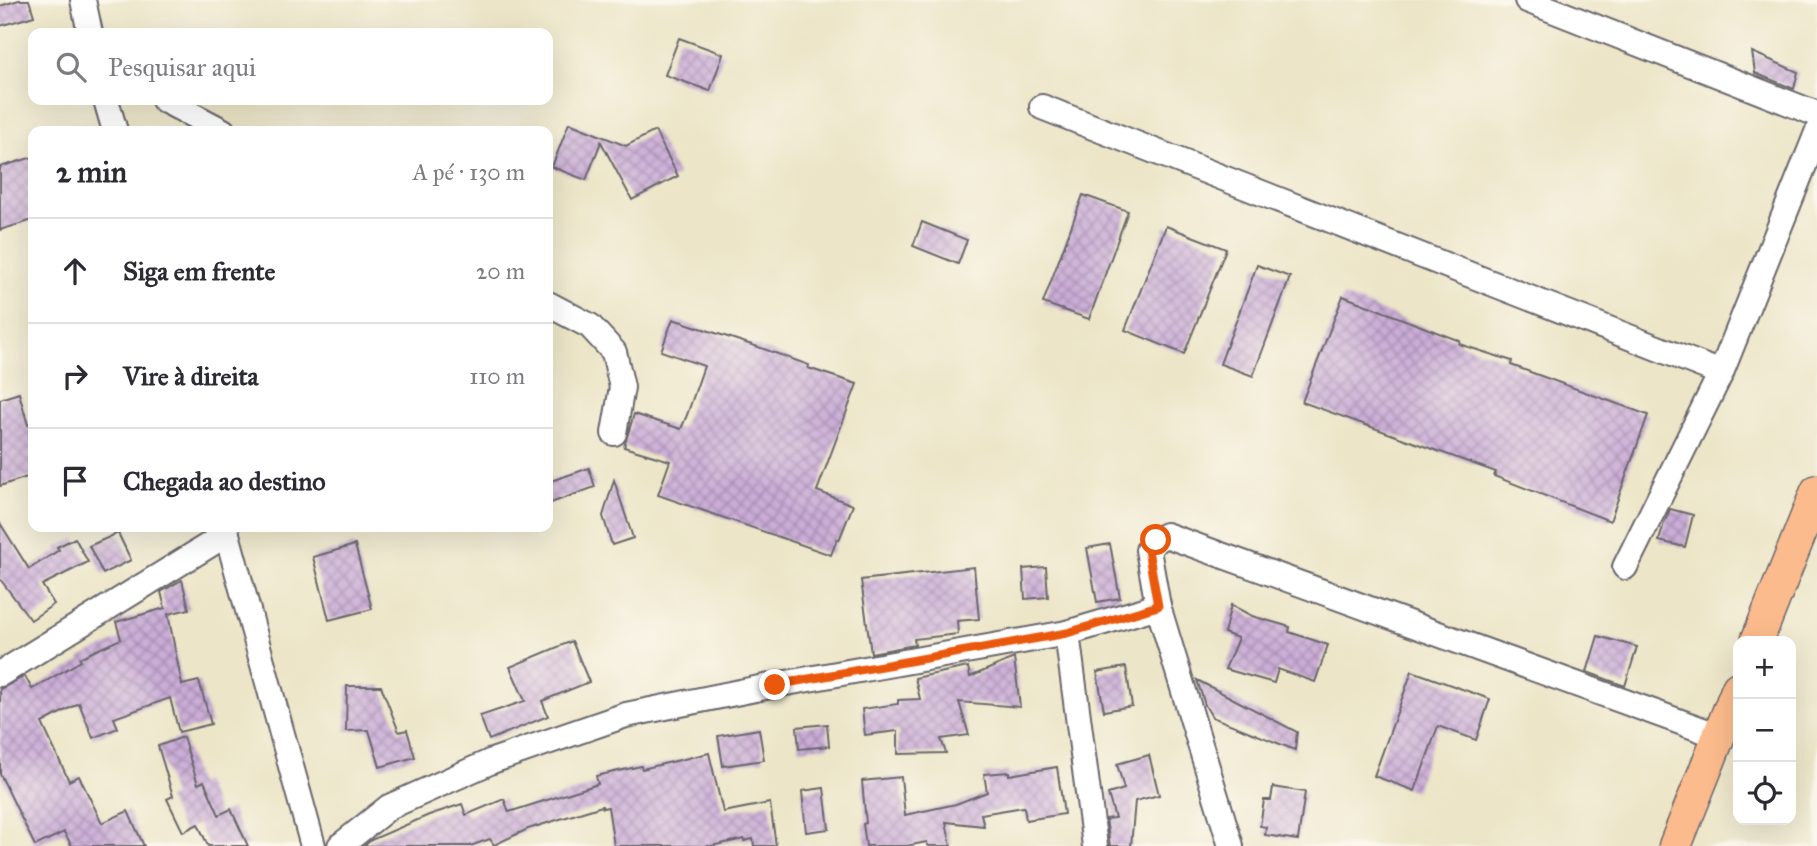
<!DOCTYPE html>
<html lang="pt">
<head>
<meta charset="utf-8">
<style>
  :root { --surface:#fff; --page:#f7f7f7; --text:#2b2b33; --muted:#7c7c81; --line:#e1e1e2 }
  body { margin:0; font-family:"IM FELL Great Primer",serif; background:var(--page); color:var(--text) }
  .controls { position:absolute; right:21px; bottom:21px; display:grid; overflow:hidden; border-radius:14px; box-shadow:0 7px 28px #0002 }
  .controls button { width:63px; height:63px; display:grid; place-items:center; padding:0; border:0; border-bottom:2px solid var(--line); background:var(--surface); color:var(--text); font:35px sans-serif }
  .stop { position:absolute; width:21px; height:21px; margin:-16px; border:5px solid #ea580c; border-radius:50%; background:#fff }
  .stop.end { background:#ea580c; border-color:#fff; box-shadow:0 2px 7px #0008 }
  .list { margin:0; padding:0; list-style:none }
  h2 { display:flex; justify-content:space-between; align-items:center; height:91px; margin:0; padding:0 28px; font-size:30px }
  h2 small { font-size:23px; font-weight:400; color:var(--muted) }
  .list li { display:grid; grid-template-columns:46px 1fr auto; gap:21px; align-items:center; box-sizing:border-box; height:105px; padding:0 28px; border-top:2px solid var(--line) }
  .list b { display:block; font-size:26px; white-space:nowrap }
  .list em { font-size:23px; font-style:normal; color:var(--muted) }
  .icon { flex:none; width:38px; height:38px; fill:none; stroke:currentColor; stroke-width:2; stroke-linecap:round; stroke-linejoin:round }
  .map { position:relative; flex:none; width:1817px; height:846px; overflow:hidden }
  .search { position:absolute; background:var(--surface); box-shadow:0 7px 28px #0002; left:28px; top:28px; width:525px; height:77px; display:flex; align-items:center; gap:18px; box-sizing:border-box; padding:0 24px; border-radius:14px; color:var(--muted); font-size:26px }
  .panel { position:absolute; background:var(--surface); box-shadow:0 7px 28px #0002; left:28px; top:126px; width:525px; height:406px; border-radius:14px }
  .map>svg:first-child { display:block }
  .building { fill:url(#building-cross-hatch) }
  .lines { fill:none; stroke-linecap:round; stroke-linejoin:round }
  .minor-casing { stroke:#69666c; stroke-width:28 }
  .major-casing { stroke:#69666c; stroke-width:35 }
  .minor { stroke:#fff; stroke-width:24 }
  .major { stroke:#fbbb8c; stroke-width:32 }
  .route { stroke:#ea580c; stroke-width:9 }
</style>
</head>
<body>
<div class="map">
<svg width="1817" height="846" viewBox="0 0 1817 846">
  <defs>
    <pattern id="building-cross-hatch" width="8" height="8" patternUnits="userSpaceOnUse" patternTransform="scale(1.75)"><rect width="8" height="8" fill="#cbadd7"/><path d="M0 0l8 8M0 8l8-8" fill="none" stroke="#a48cb0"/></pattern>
  </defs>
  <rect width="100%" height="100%" fill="#fbf7ec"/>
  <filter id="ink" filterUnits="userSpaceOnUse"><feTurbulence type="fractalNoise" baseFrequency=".0143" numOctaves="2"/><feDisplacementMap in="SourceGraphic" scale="14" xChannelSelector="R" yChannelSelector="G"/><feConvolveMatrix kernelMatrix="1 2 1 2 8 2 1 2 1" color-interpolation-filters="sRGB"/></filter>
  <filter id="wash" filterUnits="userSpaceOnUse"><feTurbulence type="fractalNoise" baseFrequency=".00686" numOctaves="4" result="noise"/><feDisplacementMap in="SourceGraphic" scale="28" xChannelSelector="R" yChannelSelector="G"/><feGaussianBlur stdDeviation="1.57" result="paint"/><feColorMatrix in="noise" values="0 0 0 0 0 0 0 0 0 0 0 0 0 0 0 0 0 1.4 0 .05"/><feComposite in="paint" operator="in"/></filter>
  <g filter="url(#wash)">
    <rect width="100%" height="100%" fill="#ece5c7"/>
    <g id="blocks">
      <g class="building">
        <path d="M 19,0 L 29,0 L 34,16 L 0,26 L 0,6 Z"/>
        <path d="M 679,38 L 723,54 L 710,91 L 665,75 Z"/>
        <path d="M 1752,52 L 1798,72 L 1794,89 L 1755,73 Z"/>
        <path d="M 569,123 L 626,146 L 655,131 L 678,176 L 632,200 L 601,142 L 586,180 L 552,167 Z"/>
        <path d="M 33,157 L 33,220 L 0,230 L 0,167 Z"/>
        <path d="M 1083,195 L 1128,211 L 1089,319 L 1043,303 Z"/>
        <path d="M 922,222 L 967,240 L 958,264 L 913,246 Z"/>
        <path d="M 1166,226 L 1226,249 L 1184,354 L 1125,330 Z"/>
        <path d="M 1257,265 L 1290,277 L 1253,376 L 1220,364 Z"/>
        <path d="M 1343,296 L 1460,341 L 1459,344 L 1512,361 L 1511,365 L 1648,415 L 1610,521 L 1494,476 L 1496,472 L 1302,402 Z"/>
        <path d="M 673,319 L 761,348 L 809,365 L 808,368 L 857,384 L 817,491 L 853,505 L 839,540 L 837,539 L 831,555 L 658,495 L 670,461 L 624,447 L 634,414 L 681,429 L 687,415 L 704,366 L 661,351 Z"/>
        <path d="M 19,393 L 28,425 L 33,424 L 33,475 L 0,486 L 0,399 Z"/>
        <path d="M 589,468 L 595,487 L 548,504 L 548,482 Z"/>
        <path d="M 614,480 L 633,538 L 612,545 L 603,516 Z"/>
        <path d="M 1670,509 L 1693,515 L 1685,547 L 1659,541 L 1664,523 Z"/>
        <path d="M 0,523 L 29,569 L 59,550 L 57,547 L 75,538 L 88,562 L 42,585 L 54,604 L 31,620 L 0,579 Z"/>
        <path d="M 118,533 L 131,560 L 103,574 L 89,546 Z"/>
        <path d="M 1110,544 L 1120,598 L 1097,602 L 1087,548 Z"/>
        <path d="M 355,545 L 372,609 L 329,620 L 313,557 Z"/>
        <path d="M 974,567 L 979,619 L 957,621 L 958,634 L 914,639 L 915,645 L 871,653 L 861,580 Z"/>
        <path d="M 1046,567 L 1048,597 L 1025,599 L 1023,569 Z"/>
        <path d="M 182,580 L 189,609 L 168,614 L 182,685 L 199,681 L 211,724 L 179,732 L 170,698 L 114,718 L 118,728 L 93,738 L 79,703 L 42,723 L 69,781 L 79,776 L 102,823 L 128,811 L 144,846 L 72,846 L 64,832 L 35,846 L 0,774 L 0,689 L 25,676 L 32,689 L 81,661 L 79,658 L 121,639 L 116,622 L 165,608 L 161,592 Z"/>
        <path d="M 1231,605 L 1252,616 L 1290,627 L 1289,632 L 1328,645 L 1315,682 L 1278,669 L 1274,683 L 1225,669 L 1238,638 L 1224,633 Z"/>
        <path d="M 1598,636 L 1637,647 L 1625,686 L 1587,672 Z"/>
        <path d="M 572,641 L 589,682 L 542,701 L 548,716 L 489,740 L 480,716 L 525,701 L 510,667 Z"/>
        <path d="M 1014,658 L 1020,707 L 959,702 L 969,735 L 941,739 L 946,753 L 898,754 L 898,731 L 865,735 L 862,709 L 898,704 L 898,700 L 920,699 L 915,678 L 968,667 L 970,677 Z"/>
        <path d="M 1126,667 L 1132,706 L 1104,711 L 1097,672 Z"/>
        <path d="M 1412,671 L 1490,699 L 1476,740 L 1438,726 L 1415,791 L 1374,776 Z"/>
        <path d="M 1197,680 L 1297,732 L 1295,750 L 1212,717 L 1205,705 Z"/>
        <path d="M 347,686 L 381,686 L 399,732 L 407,730 L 415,757 L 380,767 L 369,730 L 346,731 Z"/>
        <path d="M 827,724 L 829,746 L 799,749 L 797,727 Z"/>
        <path d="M 759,729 L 764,760 L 723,766 L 718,736 Z"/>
        <path d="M 183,737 L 198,784 L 204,781 L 219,815 L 231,809 L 248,846 L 208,846 L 198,824 L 183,832 L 167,799 L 173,796 L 158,746 Z"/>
        <path d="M 709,753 L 723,812 L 770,803 L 776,846 L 754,846 L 753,839 L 744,841 L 744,839 L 711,846 L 614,846 L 608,807 L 603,808 L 602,806 L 528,829 L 494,845 L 490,839 L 470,846 L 364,846 L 371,840 L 429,815 L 462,804 L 466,815 L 504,799 L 509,812 L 598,784 L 596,776 L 641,766 L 642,769 Z"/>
        <path d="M 1149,755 L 1159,795 L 1135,801 L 1131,846 L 1110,846 L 1106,819 L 1115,818 L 1108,794 L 1124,789 L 1117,764 Z"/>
        <path d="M 1057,767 L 1064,814 L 1026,820 L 1024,807 L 981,814 L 984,826 L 946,822 L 951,846 L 928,846 L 927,842 L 906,846 L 866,846 L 863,824 L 866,823 L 862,781 L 901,777 L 905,815 L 956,804 L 987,792 L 984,774 L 1009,772 L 1009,775 Z"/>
        <path d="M 1273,787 L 1305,792 L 1298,840 L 1265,835 L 1266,827 L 1260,826 L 1264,800 L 1271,800 Z"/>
        <path d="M 824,788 L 829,829 L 806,832 L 802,791 Z"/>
      </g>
    </g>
  </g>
  <g filter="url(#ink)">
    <use href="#blocks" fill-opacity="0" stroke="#69666c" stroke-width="2"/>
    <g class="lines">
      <g class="minor-casing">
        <g id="minor">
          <path d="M 83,0 L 90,33"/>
          <path d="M 1527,0 L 1817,114"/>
          <path d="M 106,100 L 115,131"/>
          <path d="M 164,100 L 223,131"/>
          <path d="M 1042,107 L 1721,373"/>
          <path d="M 548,304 L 590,326 L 614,352 L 622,387 L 614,433"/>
          <path d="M 225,527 L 313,846"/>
          <path d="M 1625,567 L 1721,373 L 1817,133"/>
          <path d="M 1067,633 L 1095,846"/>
          <path d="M 0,674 L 227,534"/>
          <path d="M 340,846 L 389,807 L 492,761 L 626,715 L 775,685 L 1067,633 L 1158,606"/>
          <path d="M 1231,846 L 1158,606 L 1148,550 L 1156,540 L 1166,535 L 1719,736"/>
        </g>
      </g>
      <g class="major-casing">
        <g id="major">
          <path d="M 1757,641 L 1817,491"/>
          <path d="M 1675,846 L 1738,688"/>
        </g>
      </g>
      <use href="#minor" class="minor"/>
      <use href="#major" class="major"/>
    </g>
  </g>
  <g class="lines" filter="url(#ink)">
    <path class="route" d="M 775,685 L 1067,633 L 1158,606 L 1148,550 L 1156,540"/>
  </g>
</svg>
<div class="controls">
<button>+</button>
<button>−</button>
<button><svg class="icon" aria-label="locate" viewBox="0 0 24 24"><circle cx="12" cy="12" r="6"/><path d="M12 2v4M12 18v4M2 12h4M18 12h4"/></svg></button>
</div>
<div class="stop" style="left:1156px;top:540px"></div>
<div class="stop end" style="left:775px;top:685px"></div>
<div class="search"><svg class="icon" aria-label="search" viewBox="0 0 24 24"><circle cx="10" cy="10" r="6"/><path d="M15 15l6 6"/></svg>Pesquisar aqui</div>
<section class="panel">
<h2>2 min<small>A pé · 130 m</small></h2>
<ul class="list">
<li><svg class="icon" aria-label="ahead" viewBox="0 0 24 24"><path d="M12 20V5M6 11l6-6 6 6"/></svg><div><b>Siga em frente</b></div><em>20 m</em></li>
<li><svg class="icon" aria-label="right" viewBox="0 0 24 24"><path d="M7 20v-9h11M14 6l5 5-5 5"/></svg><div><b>Vire à direita</b></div><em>110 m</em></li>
<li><svg class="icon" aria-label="arrive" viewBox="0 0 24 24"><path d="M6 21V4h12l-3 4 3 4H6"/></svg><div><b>Chegada ao destino</b></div></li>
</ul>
</section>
</div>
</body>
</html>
